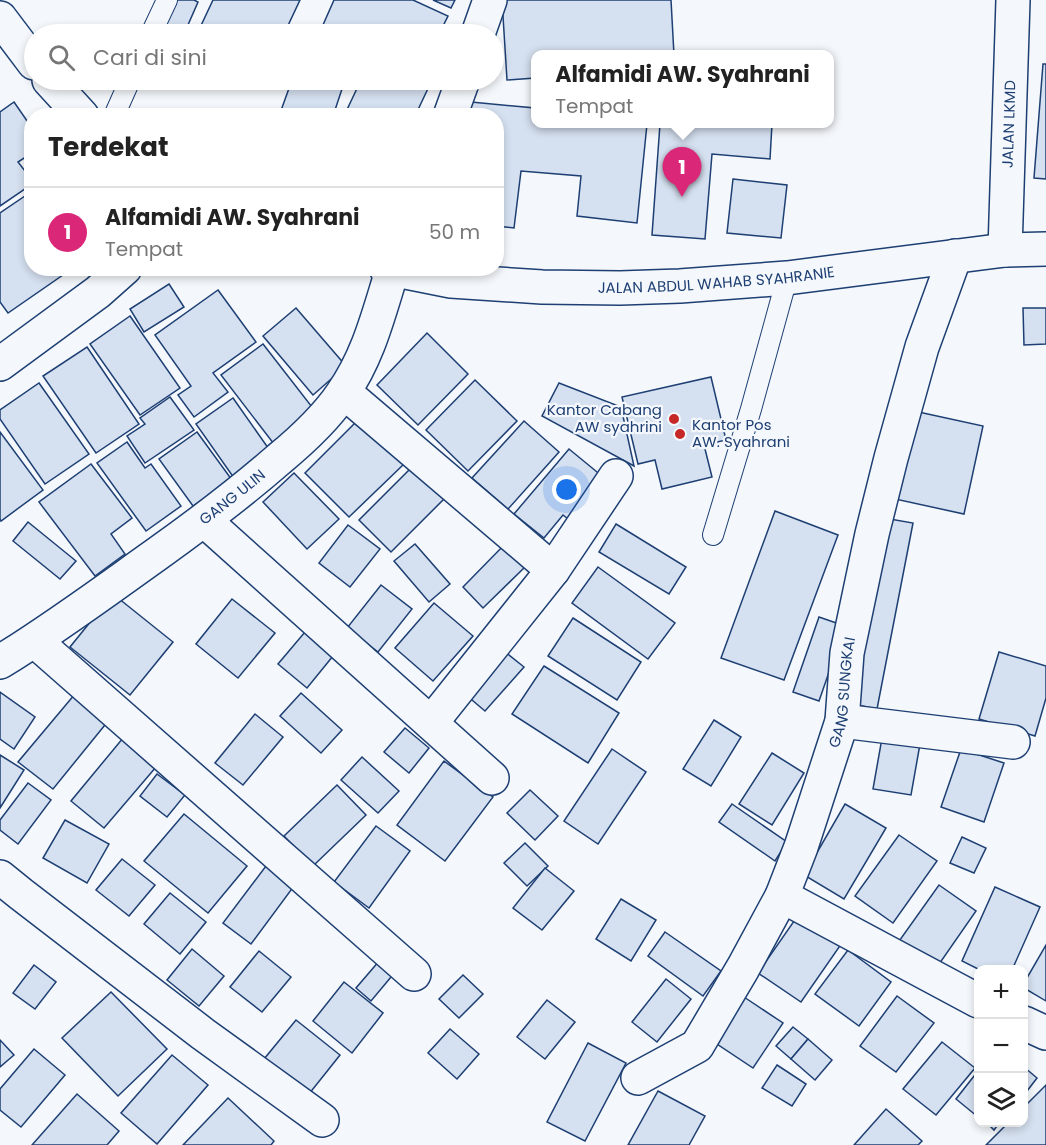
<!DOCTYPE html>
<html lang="id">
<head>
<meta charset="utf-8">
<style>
  :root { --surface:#fff; --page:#f6f6f6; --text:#222; --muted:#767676; --line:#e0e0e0; --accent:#db2777 }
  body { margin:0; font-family:Poppins,sans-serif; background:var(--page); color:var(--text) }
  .controls { position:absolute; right:18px; bottom:18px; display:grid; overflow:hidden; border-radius:12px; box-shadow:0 3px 9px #0003 }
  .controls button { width:54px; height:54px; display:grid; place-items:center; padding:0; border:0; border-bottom:2px solid var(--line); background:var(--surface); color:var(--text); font:30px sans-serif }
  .you { position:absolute; left:567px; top:490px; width:21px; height:21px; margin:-15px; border:4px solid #fff; border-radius:50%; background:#1a73e8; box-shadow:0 0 0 9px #1a73e833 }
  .badge { display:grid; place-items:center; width:39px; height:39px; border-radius:50%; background:var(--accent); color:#fff; font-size:20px; font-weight:700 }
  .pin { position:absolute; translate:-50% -50px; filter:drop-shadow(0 2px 3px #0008) }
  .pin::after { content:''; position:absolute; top:32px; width:21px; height:18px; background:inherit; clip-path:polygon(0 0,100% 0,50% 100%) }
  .popup { position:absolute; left:531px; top:50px; width:303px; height:78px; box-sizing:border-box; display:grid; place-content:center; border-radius:12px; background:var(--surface); filter:drop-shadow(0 2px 4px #0005); font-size:20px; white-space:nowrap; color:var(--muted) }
  .popup b { font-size:22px; color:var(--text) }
  .popup::after { content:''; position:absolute; left:50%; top:100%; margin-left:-12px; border:12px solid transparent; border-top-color:var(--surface) }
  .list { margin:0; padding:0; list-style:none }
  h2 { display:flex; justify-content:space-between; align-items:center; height:78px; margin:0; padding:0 24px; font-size:26px }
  h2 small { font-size:20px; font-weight:400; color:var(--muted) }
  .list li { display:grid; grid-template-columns:39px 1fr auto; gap:18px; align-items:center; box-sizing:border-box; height:90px; padding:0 24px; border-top:2px solid var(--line) }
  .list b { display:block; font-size:22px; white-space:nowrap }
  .list p { margin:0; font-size:20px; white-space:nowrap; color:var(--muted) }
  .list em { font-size:20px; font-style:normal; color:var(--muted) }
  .icon { flex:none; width:33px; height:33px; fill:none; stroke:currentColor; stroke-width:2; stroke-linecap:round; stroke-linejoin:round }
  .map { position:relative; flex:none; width:1046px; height:1145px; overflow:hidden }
  .search { position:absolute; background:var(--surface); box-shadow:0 3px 9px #0003; left:24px; top:24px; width:480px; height:66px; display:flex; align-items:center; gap:15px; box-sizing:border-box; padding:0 21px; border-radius:33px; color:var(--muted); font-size:22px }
  .panel { position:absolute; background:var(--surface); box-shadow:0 3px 9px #0003; left:24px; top:108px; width:480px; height:168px; border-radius:24px }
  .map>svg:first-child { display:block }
  .building { fill:#d5e0f0; stroke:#1d3f73; stroke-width:1.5 }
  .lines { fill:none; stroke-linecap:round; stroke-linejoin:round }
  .service-casing { stroke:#1d3f73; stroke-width:22 }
  .minor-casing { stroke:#1d3f73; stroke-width:36 }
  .tertiary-casing { stroke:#1d3f73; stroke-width:36 }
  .secondary-casing { stroke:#1d3f73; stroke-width:36 }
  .service { stroke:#f4f7fb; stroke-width:20 }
  .minor { stroke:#f4f7fb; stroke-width:33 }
  .tertiary { stroke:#f4f7fb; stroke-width:33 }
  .secondary { stroke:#f4f7fb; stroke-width:33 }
  .poi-dot { fill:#c62828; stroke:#f4f7fb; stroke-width:2 }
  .labels { text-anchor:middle; stroke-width:4.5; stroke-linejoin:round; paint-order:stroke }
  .street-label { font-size:15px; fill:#1d3f73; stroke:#f4f7fb }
  .poi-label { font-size:15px; fill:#1d3f73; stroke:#f4f7fb; text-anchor:end }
</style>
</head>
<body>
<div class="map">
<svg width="1046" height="1145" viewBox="0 0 1046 1145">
  <rect width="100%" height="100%" fill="#f4f7fb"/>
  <g class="building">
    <path d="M 173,0 L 194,0 L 198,2 L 184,34 L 158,34 Z"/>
    <path d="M 213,0 L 300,0 L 284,34 L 197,34 Z"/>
    <path d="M 334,0 L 413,0 L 448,16 L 439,34 L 319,34 Z"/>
    <path d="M 433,0 L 455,0 L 451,8 Z"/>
    <path d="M 502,0 L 671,0 L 674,55 L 535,55 L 535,78 L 507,80 Z"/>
    <path d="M 1043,64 L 1046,64 L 1046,179 L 1034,178 Z"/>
    <path d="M 241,80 L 263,80 L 259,88 Z"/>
    <path d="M 292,80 L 345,80 L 333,116 L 279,116 Z"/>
    <path d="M 361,80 L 432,80 L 415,116 L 344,116 Z"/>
    <path d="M 14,102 L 32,128 L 32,153 L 18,162 L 32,180 L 32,184 L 0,206 L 0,112 Z"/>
    <path d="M 471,102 L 535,108 L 535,124 L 647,124 L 637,223 L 577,216 L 581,176 L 521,171 L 514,228 L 496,226 L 496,116 L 470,116 Z"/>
    <path d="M 660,124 L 772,124 L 770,159 L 712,154 L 705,239 L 652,235 Z"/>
    <path d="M 733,179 L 787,185 L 781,238 L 727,233 Z"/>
    <path d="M 25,196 L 32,206 L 32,268 L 73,268 L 8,313 L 0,302 L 0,213 Z"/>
    <path d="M 169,284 L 184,307 L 144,332 L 130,309 Z"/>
    <path d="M 218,290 L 256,342 L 213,373 L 228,392 L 194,417 L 178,395 L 191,386 L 155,335 Z"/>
    <path d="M 296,308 L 346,366 L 313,395 L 263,336 Z"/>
    <path d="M 1023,308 L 1046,308 L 1046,344 L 1024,345 Z"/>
    <path d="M 130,316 L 180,388 L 140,415 L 90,344 Z"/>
    <path d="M 427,333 L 468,374 L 418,425 L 377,385 Z"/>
    <path d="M 263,344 L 319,416 L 277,448 L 221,375 Z"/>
    <path d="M 87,347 L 139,424 L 96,453 L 43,376 Z"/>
    <path d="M 711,377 L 726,440 L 704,445 L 712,477 L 662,489 L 655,460 L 638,464 L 622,397 Z"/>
    <path d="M 475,380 L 517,421 L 468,471 L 426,430 Z"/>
    <path d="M 39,383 L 89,454 L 45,484 L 0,419 L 0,410 Z"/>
    <path d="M 559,383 L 621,407 L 634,466 L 542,416 Z"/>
    <path d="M 170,397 L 194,430 L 145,463 L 127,436 L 145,424 L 140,418 Z"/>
    <path d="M 233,398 L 271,452 L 234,478 L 196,424 Z"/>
    <path d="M 914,411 L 983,426 L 964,514 L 895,499 Z"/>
    <path d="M 359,419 L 404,464 L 349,517 L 305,473 Z"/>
    <path d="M 524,421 L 559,452 L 508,509 L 472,478 Z"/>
    <path d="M 0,432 L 43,490 L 1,521 L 0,519 Z"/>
    <path d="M 197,432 L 232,480 L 193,506 L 159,459 Z"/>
    <path d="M 127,442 L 145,468 L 151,464 L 181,506 L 146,531 L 97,463 Z"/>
    <path d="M 569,449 L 608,481 L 573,523 L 563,515 L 544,538 L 514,514 Z"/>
    <path d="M 91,464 L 132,518 L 111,534 L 125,554 L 95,576 L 39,502 Z"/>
    <path d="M 414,465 L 446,497 L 391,552 L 359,520 Z"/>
    <path d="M 294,473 L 339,519 L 307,549 L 263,502 Z"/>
    <path d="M 775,511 L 838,535 L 784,680 L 721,658 Z"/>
    <path d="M 884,518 L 913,523 L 877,709 L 848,703 Z"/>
    <path d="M 28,522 L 76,561 L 60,579 L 13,541 Z"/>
    <path d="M 616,524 L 686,567 L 669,594 L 599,552 Z"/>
    <path d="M 348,525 L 380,549 L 350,587 L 319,563 Z"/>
    <path d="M 415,544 L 450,584 L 429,602 L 394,561 Z"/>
    <path d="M 505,544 L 526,566 L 483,608 L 463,587 Z"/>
    <path d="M 598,567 L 675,623 L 648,659 L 572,603 Z"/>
    <path d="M 381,585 L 412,609 L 378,652 L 347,628 Z"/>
    <path d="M 113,594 L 173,642 L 130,695 L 70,647 Z"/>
    <path d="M 232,599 L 275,633 L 238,678 L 196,644 Z"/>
    <path d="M 434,603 L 473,636 L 433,681 L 395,648 Z"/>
    <path d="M 819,617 L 845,626 L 819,701 L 793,692 Z"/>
    <path d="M 573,618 L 641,662 L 617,700 L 548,656 Z"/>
    <path d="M 305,632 L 333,656 L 307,688 L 278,664 Z"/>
    <path d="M 504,651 L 524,667 L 485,711 L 466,695 Z"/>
    <path d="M 999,652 L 1046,666 L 1046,698 L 1035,736 L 979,719 Z"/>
    <path d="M 544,666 L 619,713 L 588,763 L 512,714 Z"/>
    <path d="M 80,688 L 113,715 L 53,789 L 18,762 Z"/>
    <path d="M 0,692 L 35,717 L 14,749 L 0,739 Z"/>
    <path d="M 301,693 L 342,730 L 321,753 L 280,716 Z"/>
    <path d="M 255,714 L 283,737 L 243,785 L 215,763 Z"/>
    <path d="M 714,720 L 741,737 L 711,786 L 683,769 Z"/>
    <path d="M 405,728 L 429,748 L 409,773 L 384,752 Z"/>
    <path d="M 128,732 L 162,760 L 104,828 L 71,801 Z"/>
    <path d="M 882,738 L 920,744 L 911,795 L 873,789 Z"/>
    <path d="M 612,749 L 646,772 L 598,844 L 564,821 Z"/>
    <path d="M 961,749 L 1004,763 L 984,822 L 941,807 Z"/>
    <path d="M 772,753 L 804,773 L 772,825 L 739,804 Z"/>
    <path d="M 0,755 L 24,770 L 0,808 Z"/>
    <path d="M 362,757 L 399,791 L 378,813 L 341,780 Z"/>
    <path d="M 444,761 L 493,797 L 445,861 L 397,825 Z"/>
    <path d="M 157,774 L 185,795 L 167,817 L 140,796 Z"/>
    <path d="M 28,783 L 51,800 L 18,844 L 0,830 L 0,820 Z"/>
    <path d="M 337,785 L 366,815 L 313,866 L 284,836 Z"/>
    <path d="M 530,790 L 558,816 L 535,840 L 507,813 Z"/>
    <path d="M 732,804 L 787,842 L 775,861 L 719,822 Z"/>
    <path d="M 845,804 L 886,828 L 844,899 L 804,875 Z"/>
    <path d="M 184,814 L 247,866 L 208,913 L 144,861 Z"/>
    <path d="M 65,820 L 109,844 L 87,883 L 43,858 Z"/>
    <path d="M 376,826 L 410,851 L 369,908 L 334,882 Z"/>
    <path d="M 899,835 L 937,861 L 893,923 L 855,896 Z"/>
    <path d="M 962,837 L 986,848 L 974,873 L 950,863 Z"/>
    <path d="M 525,843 L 548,866 L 527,886 L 504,863 Z"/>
    <path d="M 122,859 L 155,885 L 129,916 L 96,890 Z"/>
    <path d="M 269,862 L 297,882 L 251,944 L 223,923 Z"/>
    <path d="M 545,868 L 574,891 L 542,930 L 513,908 Z"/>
    <path d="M 939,885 L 976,911 L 935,970 L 897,944 Z"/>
    <path d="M 995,887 L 1040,907 L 1012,970 L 980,970 L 962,961 Z"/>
    <path d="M 170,893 L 206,922 L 180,954 L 144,924 Z"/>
    <path d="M 621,899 L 656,920 L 631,961 L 596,939 Z"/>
    <path d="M 801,911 L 844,940 L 801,1002 L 758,973 Z"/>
    <path d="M 665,932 L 721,971 L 703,996 L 648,956 Z"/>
    <path d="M 1046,945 L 1046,1001 L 1024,988 L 1024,983 Z"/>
    <path d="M 192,949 L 224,976 L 199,1006 L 167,980 Z"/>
    <path d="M 848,950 L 891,982 L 859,1026 L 815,994 Z"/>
    <path d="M 259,951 L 291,977 L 262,1012 L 230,987 Z"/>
    <path d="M 386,953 L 401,965 L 371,1001 L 356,988 Z"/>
    <path d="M 34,965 L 56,982 L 35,1009 L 13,993 Z"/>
    <path d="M 463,975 L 483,994 L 459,1018 L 439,999 Z"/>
    <path d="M 666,979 L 691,999 L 657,1042 L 632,1022 Z"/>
    <path d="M 344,982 L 383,1013 L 352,1053 L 313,1021 Z"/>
    <path d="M 111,992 L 167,1049 L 118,1096 L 62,1038 Z"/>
    <path d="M 897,996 L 934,1023 L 896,1072 L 860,1046 Z"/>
    <path d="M 744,997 L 783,1023 L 753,1068 L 714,1042 Z"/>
    <path d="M 547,1000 L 575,1022 L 545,1059 L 517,1037 Z"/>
    <path d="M 296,1020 L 340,1055 L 305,1099 L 260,1064 Z"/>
    <path d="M 793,1027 L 808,1039 L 791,1059 L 776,1046 Z"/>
    <path d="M 450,1029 L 479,1054 L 457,1079 L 428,1053 Z"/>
    <path d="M 808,1039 L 832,1060 L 815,1080 L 791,1059 Z"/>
    <path d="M 0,1040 L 14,1055 L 0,1067 Z"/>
    <path d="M 942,1042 L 975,1068 L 936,1115 L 903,1089 Z"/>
    <path d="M 588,1043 L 626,1063 L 585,1141 L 547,1122 Z"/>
    <path d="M 34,1049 L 65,1075 L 21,1127 L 0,1110 L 0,1089 Z"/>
    <path d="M 172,1055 L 208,1085 L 157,1144 L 121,1113 Z"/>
    <path d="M 777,1065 L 806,1084 L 792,1106 L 762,1088 Z"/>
    <path d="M 1024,1067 L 1037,1078 L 1024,1095 Z"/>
    <path d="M 978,1071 L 978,1117 L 956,1099 Z"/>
    <path d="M 1046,1085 L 1046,1145 L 986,1145 L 1009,1122 L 1024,1122 L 1024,1107 Z"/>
    <path d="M 658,1091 L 705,1116 L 689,1145 L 628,1145 Z"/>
    <path d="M 77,1094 L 119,1131 L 107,1145 L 32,1145 Z"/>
    <path d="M 228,1098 L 274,1141 L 271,1145 L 183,1145 Z"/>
    <path d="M 886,1109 L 922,1141 L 918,1145 L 854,1145 Z"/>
    <path d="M 986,1122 L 1000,1122 L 994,1130 Z"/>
  </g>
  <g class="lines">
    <g class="service-casing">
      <g id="service">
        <path d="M 151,34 L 167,0"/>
        <path d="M 114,116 L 130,80"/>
        <path d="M 713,535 L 751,409 L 787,278"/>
      </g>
    </g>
    <g class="minor-casing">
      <g id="minor">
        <path d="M 478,34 L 490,0"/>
        <path d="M 450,116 L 463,80"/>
        <path d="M 344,392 L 553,570"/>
        <path d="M 204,520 L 492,778"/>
        <path d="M 35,641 L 414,974"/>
        <path id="s1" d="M 0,662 C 54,629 105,591 157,554 C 199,524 240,493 279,459 C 302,440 325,419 342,394 C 369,356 379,312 393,268"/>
        <path d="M 842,721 L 1013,742"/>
        <path d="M 431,723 L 553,570 L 616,476"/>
        <path d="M 0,877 L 21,894 L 203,1034 L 322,1120"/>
        <path d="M 782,896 L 978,1001"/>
        <path d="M 1024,1023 L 1046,1033"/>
        <path id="s2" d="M 638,1078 L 697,1046 L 743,968 L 782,896 L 801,847 L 842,721 L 847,653 L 872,534 L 891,458 L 922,347 L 955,256"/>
      </g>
    </g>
    <g class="tertiary-casing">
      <g id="tertiary">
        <path id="s3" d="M 1005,250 L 1013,0"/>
        <path d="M 0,364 L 98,292 L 125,268"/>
      </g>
    </g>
    <g class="secondary-casing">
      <g id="secondary">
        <path d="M 0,18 L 34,63"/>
        <path d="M 49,80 L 82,116"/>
        <path id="s4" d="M 386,268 L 451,281 L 542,287 L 620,288 L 680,286 L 787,278 L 1005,250 L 1046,249"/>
      </g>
    </g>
    <use href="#service" class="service"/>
    <use href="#minor" class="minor"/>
    <use href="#tertiary" class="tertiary"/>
    <use href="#secondary" class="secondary"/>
  </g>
  <g class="poi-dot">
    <circle cx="674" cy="419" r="6"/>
    <circle cx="680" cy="434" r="6"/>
  </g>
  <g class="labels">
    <g class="street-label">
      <text dy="5" stroke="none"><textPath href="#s3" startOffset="126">JALAN LKMD</textPath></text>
      <text dy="5" stroke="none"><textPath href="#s4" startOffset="332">JALAN ABDUL WAHAB SYAHRANIE</textPath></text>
      <text dy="5" stroke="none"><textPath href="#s1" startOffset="285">GANG ULIN</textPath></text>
      <text dy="5" stroke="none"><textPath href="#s2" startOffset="453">GANG SUNGKAI</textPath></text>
    </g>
    <g class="poi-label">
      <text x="662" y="415">Kantor Cabang<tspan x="662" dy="17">AW syahrini</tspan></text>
      <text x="692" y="430" text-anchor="start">Kantor Pos<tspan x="692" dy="17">AW. Syahrani</tspan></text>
    </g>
  </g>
</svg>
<div class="controls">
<button>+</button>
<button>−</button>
<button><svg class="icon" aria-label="layers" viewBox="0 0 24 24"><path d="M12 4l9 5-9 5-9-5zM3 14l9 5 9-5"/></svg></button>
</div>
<div class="you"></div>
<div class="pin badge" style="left:682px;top:197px">1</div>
<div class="popup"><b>Alfamidi AW. Syahrani</b>Tempat</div>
<div class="search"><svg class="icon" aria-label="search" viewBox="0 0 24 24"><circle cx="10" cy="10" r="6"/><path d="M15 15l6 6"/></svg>Cari di sini</div>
<section class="panel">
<h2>Terdekat<small></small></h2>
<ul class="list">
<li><span class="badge">1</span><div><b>Alfamidi AW. Syahrani</b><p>Tempat</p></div><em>50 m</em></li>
</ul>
</section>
</div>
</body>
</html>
